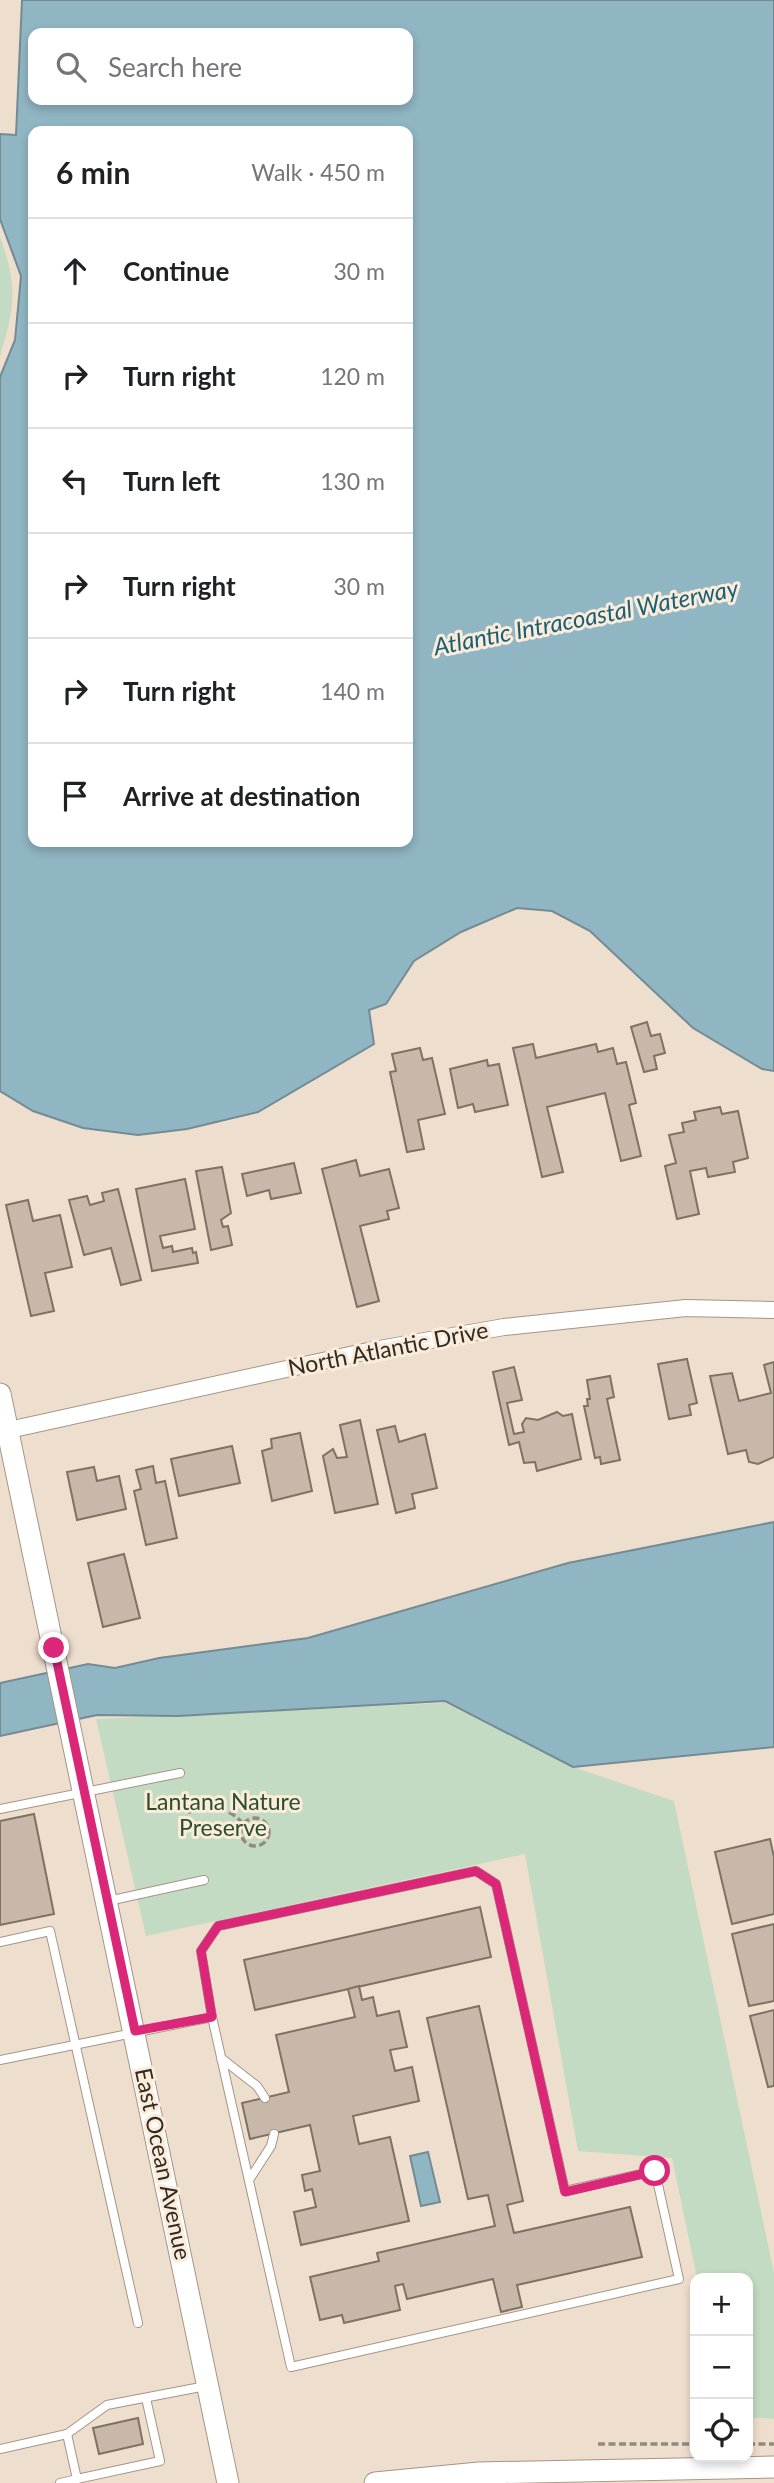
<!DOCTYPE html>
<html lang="en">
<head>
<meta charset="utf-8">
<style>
  :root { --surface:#fff; --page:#f2f2f2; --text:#202124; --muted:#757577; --line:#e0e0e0 }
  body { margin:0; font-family:Lato,sans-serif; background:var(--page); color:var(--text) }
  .controls { position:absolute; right:21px; bottom:21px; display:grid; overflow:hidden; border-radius:14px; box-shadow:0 4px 10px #0003 }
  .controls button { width:63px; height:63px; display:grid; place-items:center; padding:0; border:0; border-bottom:2px solid var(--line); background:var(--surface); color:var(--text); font:35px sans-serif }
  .stop { position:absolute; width:21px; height:21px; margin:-16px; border:5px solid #db2777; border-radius:50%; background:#fff }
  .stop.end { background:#db2777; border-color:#fff; box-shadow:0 2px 7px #0008 }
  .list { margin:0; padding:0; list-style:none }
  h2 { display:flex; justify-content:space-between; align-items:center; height:91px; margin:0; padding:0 28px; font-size:30px }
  h2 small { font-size:23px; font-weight:400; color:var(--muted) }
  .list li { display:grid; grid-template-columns:46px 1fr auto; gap:21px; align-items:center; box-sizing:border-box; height:105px; padding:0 28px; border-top:2px solid var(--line) }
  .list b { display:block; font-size:26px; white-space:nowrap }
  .list em { font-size:23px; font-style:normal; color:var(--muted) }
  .icon { flex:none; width:38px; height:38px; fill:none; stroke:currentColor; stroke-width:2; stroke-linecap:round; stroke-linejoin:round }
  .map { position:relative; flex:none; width:774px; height:2483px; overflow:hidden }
  .search { position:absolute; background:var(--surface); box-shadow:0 4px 10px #0003; left:28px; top:28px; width:385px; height:77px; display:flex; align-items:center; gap:18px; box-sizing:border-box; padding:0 24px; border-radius:14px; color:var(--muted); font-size:26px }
  .panel { position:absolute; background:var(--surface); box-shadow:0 4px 10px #0003; left:28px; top:126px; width:385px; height:721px; border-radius:14px }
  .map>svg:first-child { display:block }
  .green { fill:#c2dbc2 }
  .water { fill:#90b5c3; stroke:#738b93; stroke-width:2; fill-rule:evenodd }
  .building { fill:#c8b8a9; stroke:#7f7163; stroke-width:2 }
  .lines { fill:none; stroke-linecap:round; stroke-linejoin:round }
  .lane-casing { stroke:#a59587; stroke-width:10 }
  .street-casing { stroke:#a59587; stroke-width:18 }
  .secondary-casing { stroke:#a59587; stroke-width:23 }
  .path { stroke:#94897e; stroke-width:3.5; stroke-dasharray:7 3.5; stroke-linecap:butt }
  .lane { stroke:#fff; stroke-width:8 }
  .street { stroke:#fff; stroke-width:16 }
  .secondary { stroke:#fff; stroke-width:21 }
  .route { stroke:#db2777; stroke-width:9 }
  .labels { text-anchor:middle; stroke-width:6; stroke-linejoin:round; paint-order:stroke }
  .street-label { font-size:23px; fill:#302a24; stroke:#fbebdb }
  .park-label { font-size:23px; fill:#284e2a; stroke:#fbebdb }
  .water-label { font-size:24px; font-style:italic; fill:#185f74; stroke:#fbebdb }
</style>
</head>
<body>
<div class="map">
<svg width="774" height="2483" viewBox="0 0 774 2483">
  <rect width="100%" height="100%" fill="#eedece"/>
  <g class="green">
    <path d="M 0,237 C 18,287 15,307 0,356 Z"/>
    <path d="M 445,1703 L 573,1767 L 674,1801 L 774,2273 L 774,2419 L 748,2417 L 748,2278 L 697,2278 L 672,2158 L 578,2151 L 525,1854 L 146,1936 L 96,1719 Z"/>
  </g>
  <g class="water">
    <path d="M 22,0 L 774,0 L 774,1071 L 762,1069 L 693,1028 L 590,931 L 552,911 L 517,908 L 461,932 L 414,961 L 386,1004 L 369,1010 L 374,1044 L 258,1112 L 187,1129 L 138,1135 L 83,1128 L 33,1111 L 0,1091 L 0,377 L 15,340 L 21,276 L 0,219 L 0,134 L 16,135 ZM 408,33 L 408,100 L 33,100 L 33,33 ZM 408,131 L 408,842 L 33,842 L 33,131 Z"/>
    <path d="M 774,1522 L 774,1747 L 573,1767 L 445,1701 L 178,1716 L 97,1715 L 0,1736 L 0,1683 L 88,1664 L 115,1668 L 159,1658 L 308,1638 L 568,1563 Z"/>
    <path d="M 428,2152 L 440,2202 L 421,2206 L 410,2156 Z"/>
  </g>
  <g class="building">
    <path d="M 647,1022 L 651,1036 L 660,1034 L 665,1053 L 654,1056 L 657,1069 L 644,1072 L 631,1027 Z"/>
    <path d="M 533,1044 L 536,1058 L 596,1044 L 598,1052 L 613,1048 L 617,1064 L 626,1062 L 636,1103 L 629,1105 L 641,1156 L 621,1161 L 605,1093 L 547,1107 L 563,1172 L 542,1177 L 513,1048 Z"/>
    <path d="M 420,1048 L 423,1060 L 432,1058 L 445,1114 L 418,1120 L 424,1149 L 407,1152 L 390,1072 L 396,1071 L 392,1054 Z"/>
    <path d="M 487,1060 L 488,1066 L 499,1064 L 508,1105 L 475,1112 L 473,1104 L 458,1108 L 450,1069 Z"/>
    <path d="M 720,1107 L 722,1114 L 738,1111 L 748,1158 L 733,1162 L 735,1172 L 708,1177 L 706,1168 L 690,1171 L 699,1214 L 677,1219 L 665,1166 L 676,1163 L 669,1135 L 684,1132 L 682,1123 L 696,1120 L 694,1112 Z"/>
    <path d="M 356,1160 L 360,1176 L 389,1169 L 399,1208 L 387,1211 L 389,1219 L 360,1226 L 379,1301 L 357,1307 L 322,1169 Z"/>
    <path d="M 294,1163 L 301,1193 L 271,1199 L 269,1190 L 247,1196 L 242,1174 Z"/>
    <path d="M 222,1167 L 231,1213 L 221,1220 L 223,1227 L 228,1226 L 232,1245 L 211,1250 L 196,1171 Z"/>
    <path d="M 185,1179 L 195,1229 L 160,1236 L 163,1248 L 172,1246 L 173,1252 L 192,1248 L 193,1253 L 196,1252 L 198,1263 L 152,1271 L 136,1189 Z"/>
    <path d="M 118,1189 L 141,1280 L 121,1285 L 111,1248 L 84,1255 L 69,1200 L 87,1196 L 90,1205 L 104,1201 L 102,1193 Z"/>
    <path d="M 28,1200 L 33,1221 L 60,1215 L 72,1267 L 45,1273 L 54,1311 L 31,1316 L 6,1205 Z"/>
    <path d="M 687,1359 L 697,1403 L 689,1405 L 691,1415 L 669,1419 L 658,1364 Z"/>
    <path d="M 774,1362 L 774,1457 L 758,1464 L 749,1462 L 746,1450 L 728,1454 L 710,1376 L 732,1373 L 739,1401 L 771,1393 L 764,1365 Z"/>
    <path d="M 514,1367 L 522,1400 L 507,1403 L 514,1434 L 524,1432 L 522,1424 L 526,1418 L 538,1420 L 557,1412 L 563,1416 L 572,1414 L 581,1459 L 537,1471 L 535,1462 L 524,1463 L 519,1442 L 509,1445 L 493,1372 Z"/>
    <path d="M 610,1376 L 614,1397 L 607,1399 L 620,1460 L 601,1464 L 600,1457 L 595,1458 L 584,1406 L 588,1406 L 587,1399 L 590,1399 L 587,1380 Z"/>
    <path d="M 360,1420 L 378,1504 L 335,1513 L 323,1456 L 333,1449 L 337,1458 L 347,1457 L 340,1425 Z"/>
    <path d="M 395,1426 L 399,1442 L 425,1434 L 437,1488 L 412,1494 L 415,1508 L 396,1513 L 377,1430 Z"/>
    <path d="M 300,1433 L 312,1491 L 272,1501 L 262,1451 L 272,1448 L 271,1439 Z"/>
    <path d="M 232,1446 L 240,1483 L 179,1496 L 171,1459 Z"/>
    <path d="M 153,1466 L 156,1483 L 165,1481 L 177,1538 L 146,1545 L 134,1491 L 141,1489 L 136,1470 Z"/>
    <path d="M 94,1467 L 97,1481 L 119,1476 L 126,1509 L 77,1520 L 67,1472 Z"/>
    <path d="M 124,1554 L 140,1618 L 103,1627 L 88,1563 Z"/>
    <path d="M 34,1814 L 54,1914 L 0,1925 L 0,1821 Z"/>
    <path d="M 770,1839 L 774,1857 L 774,1914 L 732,1924 L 715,1852 Z"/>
    <path d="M 480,1907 L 491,1957 L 255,2010 L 244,1960 Z"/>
    <path d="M 774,1924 L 774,2001 L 749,2006 L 732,1934 Z"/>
    <path d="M 359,1986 L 362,2000 L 373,1997 L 377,2016 L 399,2011 L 407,2047 L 390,2050 L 395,2071 L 412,2067 L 419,2101 L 353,2116 L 359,2144 L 390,2137 L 409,2221 L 301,2245 L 294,2212 L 316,2207 L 312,2189 L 305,2191 L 302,2175 L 320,2171 L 310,2125 L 250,2139 L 242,2103 L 289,2092 L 276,2035 L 355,2017 L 348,1989 Z"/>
    <path d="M 479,2006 L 523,2201 L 507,2205 L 514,2233 L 630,2207 L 642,2257 L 517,2285 L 522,2307 L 501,2312 L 493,2279 L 407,2299 L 403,2284 L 395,2286 L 400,2310 L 344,2323 L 342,2315 L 320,2320 L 310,2277 L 379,2261 L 377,2253 L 495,2226 L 488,2195 L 468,2199 L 427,2018 Z"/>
    <path d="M 774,2010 L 774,2086 L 768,2087 L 750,2016 Z"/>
    <path d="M 138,2418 L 143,2444 L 99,2454 L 93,2428 Z"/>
  </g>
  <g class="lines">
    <g class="lane-casing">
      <g id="lane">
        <path d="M 0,1809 L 180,1773"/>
        <path d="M 476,1871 L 496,1884 L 565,2191 L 655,2171 L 679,2279 L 291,2367 L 212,2017 L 201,1951 L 218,1926 Z"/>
        <path d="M 108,1901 L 204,1880"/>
        <path d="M 0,1942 L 50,1931 L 138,2323"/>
        <path d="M 221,2058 L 257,2086 L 265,2098"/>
        <path d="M 0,2060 L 212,2017"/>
        <path d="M 249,2180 L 271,2146 L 274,2134"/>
        <path d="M 67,2434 L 77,2479 L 160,2461 L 146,2398"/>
        <path d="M 0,2449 L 67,2434 L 107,2405 L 206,2386"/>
        <path d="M 60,2483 L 77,2479"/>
      </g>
    </g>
    <g class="street-casing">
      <path id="street" d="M 0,1432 L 368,1351 L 504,1327 L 686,1308 L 774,1310"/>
    </g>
    <g class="secondary-casing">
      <g id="secondary">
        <path d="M 0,1394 L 228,2483"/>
        <path d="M 375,2483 L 479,2473 L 774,2467"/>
      </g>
    </g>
    <g class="path">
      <path d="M 188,1812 C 210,1807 228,1805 243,1824"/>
      <circle cx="255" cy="1832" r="14"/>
      <path d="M 598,2444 L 695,2444"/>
      <path d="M 748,2444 L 774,2444"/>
    </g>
    <use href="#lane" class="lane"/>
    <use href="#street" class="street"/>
    <use href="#secondary" class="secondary"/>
  </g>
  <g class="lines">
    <path class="route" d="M 54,1648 L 135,2031 L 212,2017 L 201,1951 L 218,1926 L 476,1871 L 496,1884 L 565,2192 L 655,2171"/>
  </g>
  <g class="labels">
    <g class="street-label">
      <text transform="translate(388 1349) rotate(-11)" y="8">North Atlantic Drive</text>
      <text transform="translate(163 2164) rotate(78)" y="8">East Ocean Avenue</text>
    </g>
    <g class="park-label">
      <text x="223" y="1810">Lantana Nature<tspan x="223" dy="26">Preserve</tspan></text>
    </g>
    <g class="water-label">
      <text transform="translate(586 618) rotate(-11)" y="8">Atlantic Intracoastal Waterway</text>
    </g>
  </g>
</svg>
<div class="controls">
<button>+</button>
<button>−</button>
<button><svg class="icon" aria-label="locate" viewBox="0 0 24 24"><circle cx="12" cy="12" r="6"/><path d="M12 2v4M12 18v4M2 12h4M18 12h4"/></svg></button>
</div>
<div class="stop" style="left:655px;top:2171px"></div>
<div class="stop end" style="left:54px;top:1648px"></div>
<div class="search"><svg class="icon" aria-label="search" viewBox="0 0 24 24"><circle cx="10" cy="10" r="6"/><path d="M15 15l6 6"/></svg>Search here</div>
<section class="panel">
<h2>6 min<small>Walk · 450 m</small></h2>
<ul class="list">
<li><svg class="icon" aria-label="ahead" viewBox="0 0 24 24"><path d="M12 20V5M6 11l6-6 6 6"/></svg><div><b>Continue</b></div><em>30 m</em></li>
<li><svg class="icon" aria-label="right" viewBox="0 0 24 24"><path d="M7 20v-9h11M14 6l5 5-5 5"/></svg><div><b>Turn right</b></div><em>120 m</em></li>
<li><svg class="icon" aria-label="left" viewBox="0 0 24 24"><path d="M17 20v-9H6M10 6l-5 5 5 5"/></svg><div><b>Turn left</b></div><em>130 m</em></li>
<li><svg class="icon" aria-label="right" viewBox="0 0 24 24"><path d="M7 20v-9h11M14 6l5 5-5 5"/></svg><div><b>Turn right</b></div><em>30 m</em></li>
<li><svg class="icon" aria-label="right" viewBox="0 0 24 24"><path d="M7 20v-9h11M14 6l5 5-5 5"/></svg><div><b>Turn right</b></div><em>140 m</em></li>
<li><svg class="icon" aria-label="arrive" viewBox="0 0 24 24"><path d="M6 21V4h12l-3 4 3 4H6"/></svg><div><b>Arrive at destination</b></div></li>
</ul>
</section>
</div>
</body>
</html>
